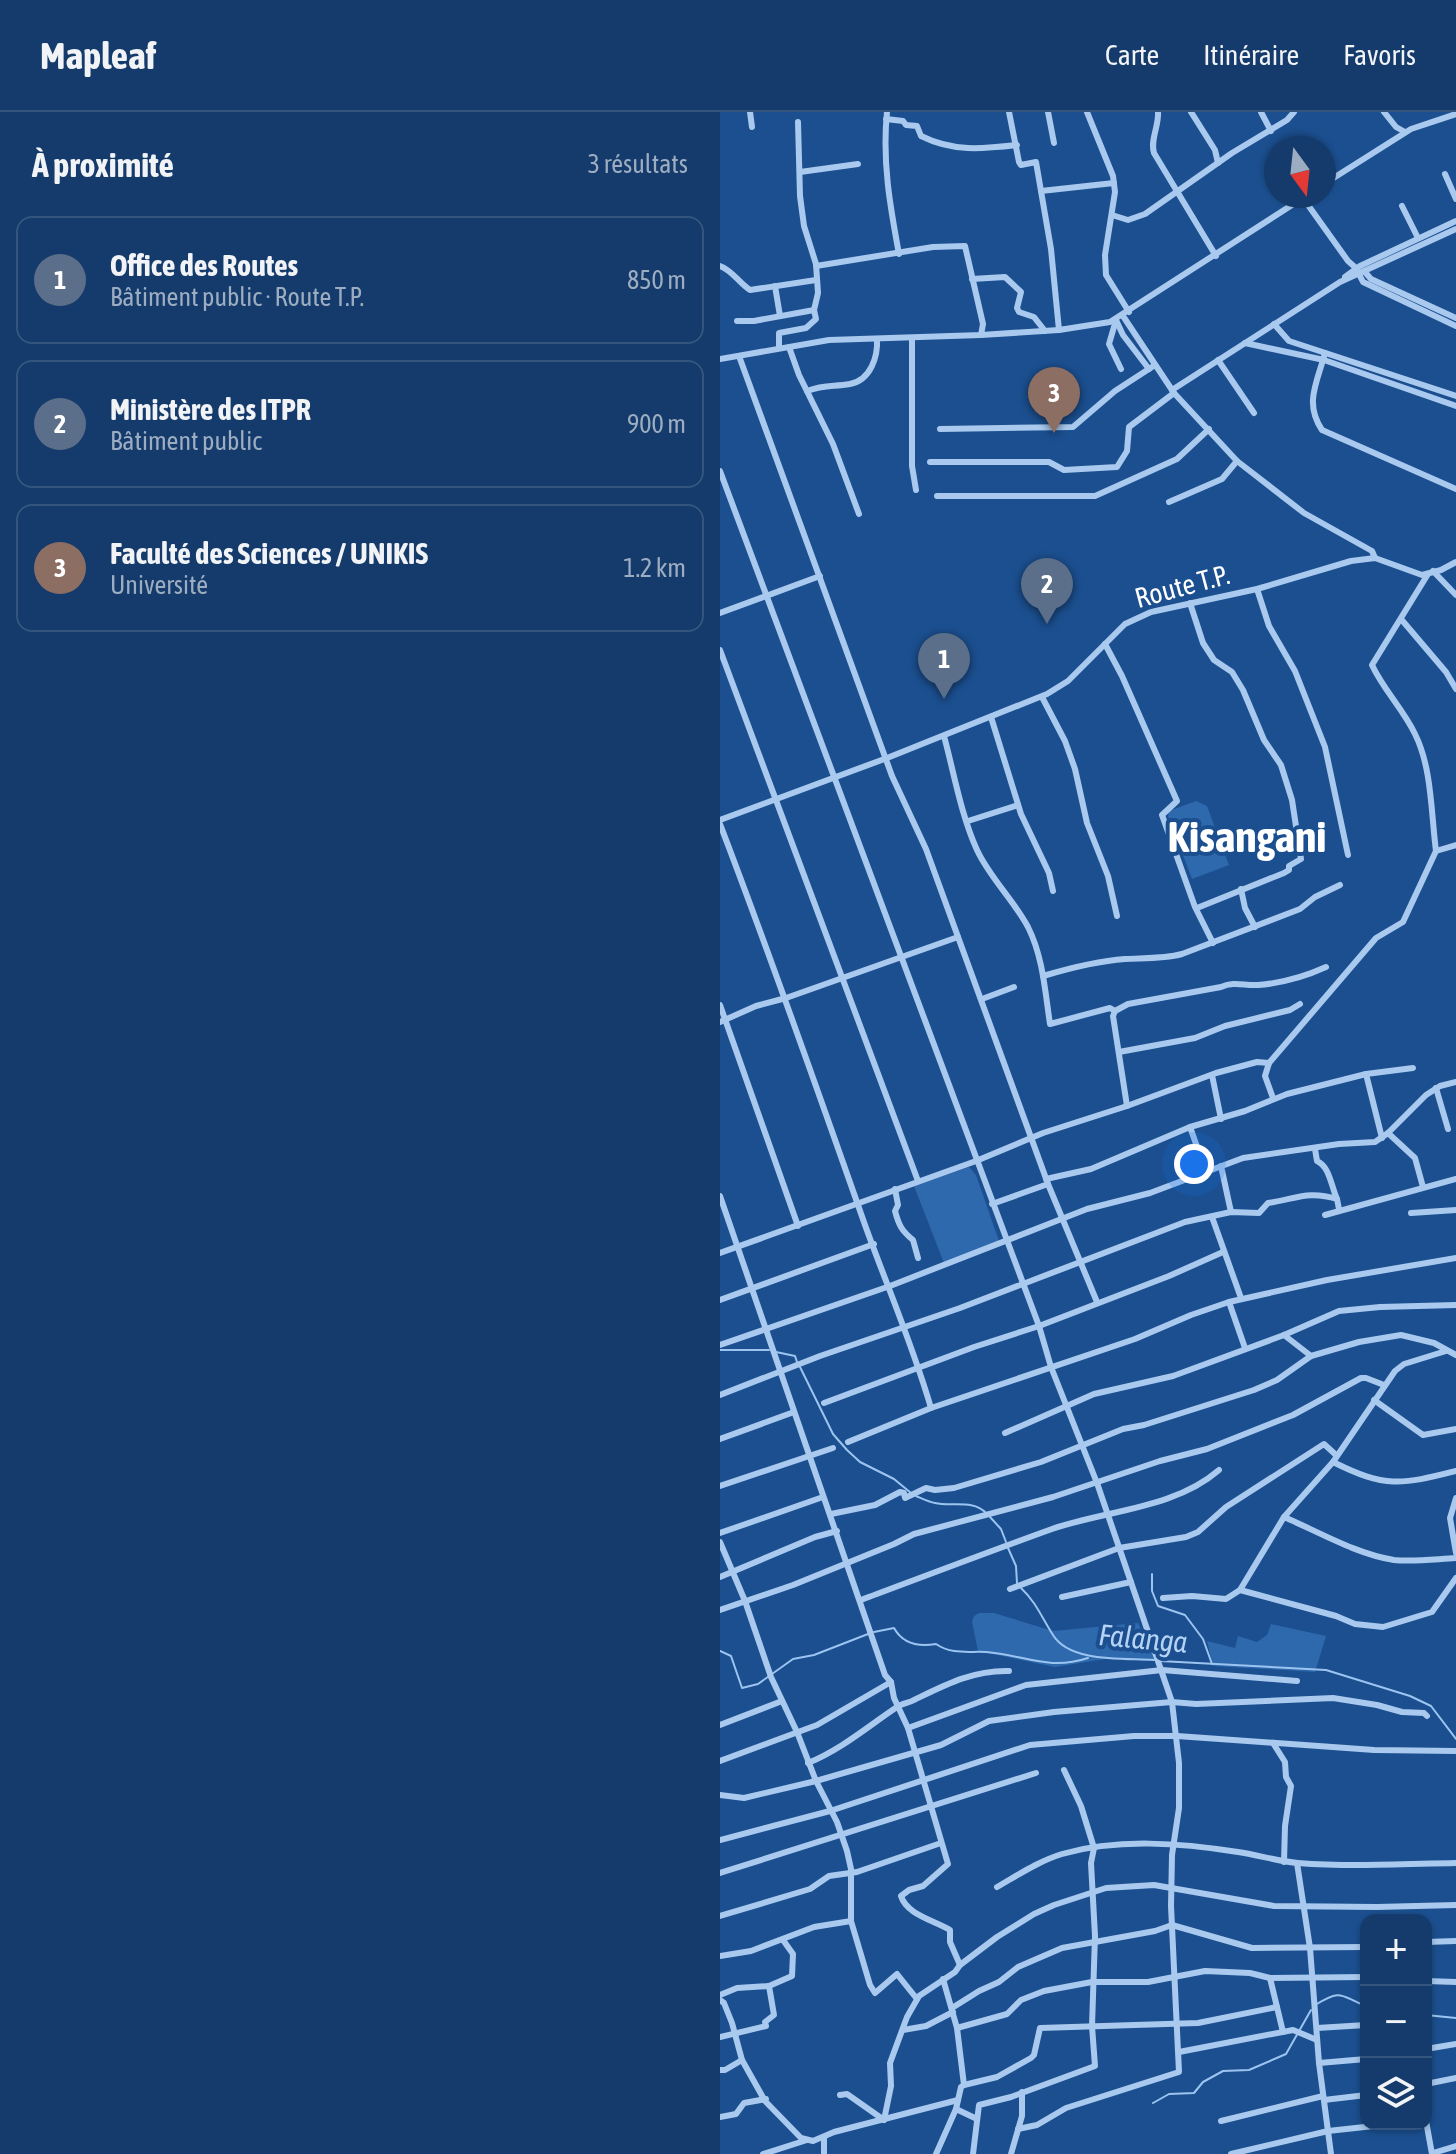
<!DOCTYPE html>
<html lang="fr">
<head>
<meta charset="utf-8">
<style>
  :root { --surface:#143b6b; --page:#1d4271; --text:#f1f3f6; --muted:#9dadc1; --line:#33557e; --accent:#ffd166 }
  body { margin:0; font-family:"Asap Condensed",sans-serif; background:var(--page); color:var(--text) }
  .controls { position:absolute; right:24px; bottom:24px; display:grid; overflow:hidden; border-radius:16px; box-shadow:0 2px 6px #0004 }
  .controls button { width:72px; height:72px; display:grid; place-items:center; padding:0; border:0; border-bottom:2px solid var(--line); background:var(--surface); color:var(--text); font:40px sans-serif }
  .compass { position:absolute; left:544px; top:24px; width:72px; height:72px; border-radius:50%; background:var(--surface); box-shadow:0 2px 6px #0004; rotate:165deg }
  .you { position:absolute; left:474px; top:1052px; width:28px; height:28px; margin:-20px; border:6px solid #fff; border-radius:50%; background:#1a73e8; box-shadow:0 0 0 12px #1a73e833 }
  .badge { display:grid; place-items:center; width:52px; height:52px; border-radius:50%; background:var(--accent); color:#fff; font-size:26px; font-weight:700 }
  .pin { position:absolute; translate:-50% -66px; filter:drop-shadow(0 2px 4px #0008) }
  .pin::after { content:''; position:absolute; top:42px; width:28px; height:24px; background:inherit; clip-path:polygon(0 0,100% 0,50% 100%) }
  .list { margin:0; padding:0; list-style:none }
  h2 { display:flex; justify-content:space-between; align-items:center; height:104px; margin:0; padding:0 32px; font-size:34px }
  h2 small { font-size:26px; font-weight:400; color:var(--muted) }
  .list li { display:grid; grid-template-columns:52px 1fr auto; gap:24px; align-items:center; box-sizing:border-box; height:128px; margin:0 16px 16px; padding:0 16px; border:2px solid var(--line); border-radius:16px }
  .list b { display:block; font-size:30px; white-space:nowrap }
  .list p { margin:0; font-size:26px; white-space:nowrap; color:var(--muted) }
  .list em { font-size:26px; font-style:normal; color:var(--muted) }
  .icon { flex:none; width:44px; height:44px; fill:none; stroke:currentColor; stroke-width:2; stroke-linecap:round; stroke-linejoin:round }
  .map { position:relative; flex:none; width:736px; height:2042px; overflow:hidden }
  header { display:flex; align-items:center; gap:48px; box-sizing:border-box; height:112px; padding:0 40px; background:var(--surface); border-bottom:2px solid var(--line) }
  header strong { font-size:38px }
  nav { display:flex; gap:44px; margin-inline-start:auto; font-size:28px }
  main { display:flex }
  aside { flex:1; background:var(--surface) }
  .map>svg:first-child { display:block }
  .green { fill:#2e69ad }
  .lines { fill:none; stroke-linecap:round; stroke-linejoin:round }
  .stream { stroke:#9cc4f0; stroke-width:2 }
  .minor { stroke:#a9c9ee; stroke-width:6 }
  .labels { text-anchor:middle; stroke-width:8; stroke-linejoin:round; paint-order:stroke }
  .street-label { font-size:28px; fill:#fff; stroke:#1b4f8f }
  .water-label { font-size:30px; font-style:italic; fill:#b5d3f5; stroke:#1b4f8f }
  .town-label { font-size:44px; font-weight:bold; fill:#fff; stroke:#1b4f8f }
</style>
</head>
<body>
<header>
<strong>Mapleaf</strong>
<nav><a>Carte</a><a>Itinéraire</a><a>Favoris</a></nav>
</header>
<main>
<aside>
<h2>À proximité<small>3 résultats</small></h2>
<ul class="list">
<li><span class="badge" style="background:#5c6f8a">1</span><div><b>Office des Routes</b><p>Bâtiment public · Route T.P.</p></div><em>850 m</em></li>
<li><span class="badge" style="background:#5c6f8a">2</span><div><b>Ministère des ITPR</b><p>Bâtiment public</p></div><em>900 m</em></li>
<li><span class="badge" style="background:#8d6e63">3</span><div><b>Faculté des Sciences / UNIKIS</b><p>Université</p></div><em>1.2 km</em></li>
</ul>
</aside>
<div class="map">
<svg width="736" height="2042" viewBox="0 0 736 2042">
  <rect width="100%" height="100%" fill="#1b4f8f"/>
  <g class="green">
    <path d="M 476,689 L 487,694 L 509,753 L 472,767 L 448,704 L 449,699 Z"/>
    <path d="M 249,1055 L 256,1063 L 279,1129 L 224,1151 L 194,1074 Z"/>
    <path d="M 259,1501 L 274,1501 L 333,1519 L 418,1511 L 436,1549 L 385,1547 L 335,1555 L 258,1539 L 252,1510 L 254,1504 Z"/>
    <path d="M 551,1512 L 606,1524 L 595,1560 L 493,1554 L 487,1529 L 515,1536 L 518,1524 L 537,1530 L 547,1523 Z"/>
  </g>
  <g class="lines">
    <g class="stream">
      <path d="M 0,1238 L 49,1238"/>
      <path d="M 56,1240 L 75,1244 L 77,1250"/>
      <path d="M 80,1255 L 113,1322 L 127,1338 L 140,1350 L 174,1367 L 191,1381"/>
      <path d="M 196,1384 C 203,1387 209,1390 215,1391 C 232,1395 253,1387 266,1401"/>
      <path d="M 270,1405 L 281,1417 L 286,1430"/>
      <path d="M 288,1436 L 296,1454 L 297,1471"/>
      <path d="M 432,1462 L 432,1479 L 438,1494 L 465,1503 L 483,1527 L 492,1552"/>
      <path d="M 301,1476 C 316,1490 322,1506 333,1523 C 350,1551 405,1546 434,1548"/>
      <path d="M 154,1520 L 174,1516 C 183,1532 199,1535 216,1532 C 232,1543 249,1539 266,1540 C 305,1543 328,1559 368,1546"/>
      <path d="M 0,1539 L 11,1544 L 22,1576 L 38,1572 L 73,1547 L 94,1543 L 148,1522"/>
      <path d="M 440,1549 L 606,1558 L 690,1584 L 711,1594 L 736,1627"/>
      <path d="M 595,1893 C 623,1876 620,1884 646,1894"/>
      <path d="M 706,1903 L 736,1906"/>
      <path d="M 433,1991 L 449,1982 L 474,1981 L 483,1970 L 503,1959 L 529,1958 L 566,1942 L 591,1898"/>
    </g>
    <g class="minor">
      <path d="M 30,0 L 32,15"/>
      <path d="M 167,0 C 162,49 170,94 179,142"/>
      <path d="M 289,0 L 299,50 L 301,53 L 316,50 L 331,137 L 339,218"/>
      <path d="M 328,0 L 334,31"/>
      <path d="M 367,0 L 393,64 L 395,80 L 385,143 L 386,163 L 409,200"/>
      <path d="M 438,0 C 439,14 430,28 434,41 L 496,144"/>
      <path d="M 471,0 L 495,38 L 498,51"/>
      <path d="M 541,0 L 551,19"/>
      <path d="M 664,0 L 676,15 L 685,20"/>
      <path d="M 166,7 L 183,9 L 186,13 L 197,14 L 201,24 C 233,40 262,37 297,33"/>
      <path d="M 80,60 L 138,52"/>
      <path d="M 725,62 L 736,87"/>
      <path d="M 604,72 L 691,17 L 736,2"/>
      <path d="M 321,79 L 394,71"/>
      <path d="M 583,86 L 628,149 L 636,156 L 643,170 L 736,214"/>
      <path d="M 682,94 L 698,126"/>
      <path d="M 392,103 L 408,108 L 425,102 L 512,41 L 567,8 L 574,0"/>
      <path d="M 0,154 C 12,158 19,171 30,178 L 96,168"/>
      <path d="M 96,154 L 213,135 L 245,134 L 263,212 L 261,223"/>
      <path d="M 644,159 L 651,167 L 736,206"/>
      <path d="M 625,165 L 640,154 L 736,109"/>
      <path d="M 252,167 L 285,165 L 301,180 L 297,196 L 299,200 L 314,205 L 325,219"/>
      <path d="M 55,174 L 60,204"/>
      <path d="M 403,204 L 454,281 L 517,349 L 584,401 L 652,439 L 655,446"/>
      <path d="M 396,208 L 403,223 L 429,257"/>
      <path d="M 396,208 L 389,232 L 401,257"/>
      <path d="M 17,209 L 34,209 L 94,198"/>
      <path d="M 554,212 L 569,229 L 736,284"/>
      <path d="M 192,226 L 192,354 L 196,378"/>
      <path d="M 525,231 L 604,248 L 736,294"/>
      <path d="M 69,235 L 79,263 L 113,332 L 139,402"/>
      <path d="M 59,236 L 59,221 L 86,216 L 96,207 L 94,198 L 98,181 L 96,152 L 84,114 L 80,84 L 78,10"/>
      <path d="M 605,241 C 597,271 584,291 602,318 L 736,377"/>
      <path d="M 19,244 L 172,664 L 206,737 L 328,1072 L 377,1190"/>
      <path d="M 0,247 L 109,228 L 261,223 L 339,218 L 390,210 L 586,84"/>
      <path d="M 498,248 L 534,301"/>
      <path d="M 452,278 L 620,170 L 736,117"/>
      <path d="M 87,279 C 105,272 113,275 130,272 C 151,268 158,244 157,227"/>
      <path d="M 220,317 L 353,315 L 395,279 L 435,253"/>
      <path d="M 210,350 L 329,350 L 344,358 L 397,355 L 407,339 L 409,315 L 454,281"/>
      <path d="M 0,359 L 319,1214 L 331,1255 L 377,1371 L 452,1590 L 459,1651 L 459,1696 L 452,1743 L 451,1794 L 459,1960 L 346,1996 L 317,2013 L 298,2017"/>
      <path d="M 217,384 L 375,384 L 457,347 L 489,317"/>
      <path d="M 449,390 L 502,367 L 517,349"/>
      <path d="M 713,459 L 736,483"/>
      <path d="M 537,477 L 549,514 L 575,559 L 605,635 L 628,743"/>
      <path d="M 470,491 L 483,531 L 494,548 L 512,560 L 523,578 L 544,628 L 561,653 L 572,688 L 581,747 L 569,754 L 569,758 L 564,761 L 477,796"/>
      <path d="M 0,501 L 100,464"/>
      <path d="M 681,507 L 726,560 L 736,577"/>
      <path d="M 385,532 L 402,564 L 457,689 L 442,703 L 475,795 L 493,831"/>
      <path d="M 0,538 L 198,1069"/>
      <path d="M 322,585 L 345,629 L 355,657 L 367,711 L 388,764 L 397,804"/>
      <path d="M 271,605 L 301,702 L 329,761 L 333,779"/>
      <path d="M 224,624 C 234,661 241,703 257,738 C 270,766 293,787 308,815 C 323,845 325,879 330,912 L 390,896 L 395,899 L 408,892 L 501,875 C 515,869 524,874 538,873 C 563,871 584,865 606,855"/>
      <path d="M 0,708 L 167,646 L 327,582 L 348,569 L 405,512 L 431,500 L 537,477 L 631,449 L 655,446 L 702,463 L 721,458 L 736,450"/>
      <path d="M 248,709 L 298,693"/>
      <path d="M 0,712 C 51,845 98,979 145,1113 C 167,1174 193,1234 211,1296"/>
      <path d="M 716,739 L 736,733"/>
      <path d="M 521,777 L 525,796 L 535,815"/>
      <path d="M 323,864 C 350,856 376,849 405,847 C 424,846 443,847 462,842 L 580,797 L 595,785 L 620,773"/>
      <path d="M 262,887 L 294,875"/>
      <path d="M 0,893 L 78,1114"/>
      <path d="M 395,899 L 393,904 L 407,994"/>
      <path d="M 0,910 L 36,894 L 66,886 L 238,825"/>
      <path d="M 399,940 L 475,926 L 505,914 L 570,898 L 580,892"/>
      <path d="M 646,962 L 662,1026"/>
      <path d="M 492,963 L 501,1007"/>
      <path d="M 716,976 L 728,1017"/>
      <path d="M 553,986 L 545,964 L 549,951 L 656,826 L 683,810 L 716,739 C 711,701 712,656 695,622 C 683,597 663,577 652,553 L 708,462"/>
      <path d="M 470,1015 L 486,1060"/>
      <path d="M 668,1021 L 695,1046 L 703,1075"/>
      <path d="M 595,1037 L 597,1049 C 610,1055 611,1074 617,1087"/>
      <path d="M 501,1054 L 511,1100"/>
      <path d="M 326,1067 L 371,1057 L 470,1015 L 525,999 L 567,982 L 646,962 L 693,956"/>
      <path d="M 175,1077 L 178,1093 L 175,1099 C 179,1114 182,1119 193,1128 L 198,1146"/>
      <path d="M 0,1084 L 165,1563 L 171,1570 L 174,1586 L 188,1616 L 228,1752 L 203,1774 L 189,1778 L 181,1784 C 187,1803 214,1808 230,1818 L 230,1830 L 240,1853"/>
      <path d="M 272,1092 L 328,1072"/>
      <path d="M 691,1101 L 736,1098"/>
      <path d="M 605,1103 L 736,1067"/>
      <path d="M 492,1105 L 521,1186"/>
      <path d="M 0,1141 L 256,1049 L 323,1021 L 407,994 L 496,961 L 537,950 L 549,951"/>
      <path d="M 0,1188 L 154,1132"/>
      <path d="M 509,1190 L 525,1236"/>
      <path d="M 564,1223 L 591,1244"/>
      <path d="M 0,1233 L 170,1174 L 367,1097 L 430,1081 L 523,1046 L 619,1032 L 655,1030 L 668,1021 L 706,983 L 720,974 L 736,970"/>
      <path d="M 0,1283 L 100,1244 L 240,1196 L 465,1110 L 511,1100 L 539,1101 L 548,1091 C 576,1087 588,1078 617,1087 L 619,1097"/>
      <path d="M 654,1288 L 703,1323 L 736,1317"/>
      <path d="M 104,1291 L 254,1235 L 319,1214 L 449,1164 L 503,1140"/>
      <path d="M 285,1321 L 374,1282 L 453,1264 L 564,1223 L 619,1199 L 660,1195 L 736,1193"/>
      <path d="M 0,1327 L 74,1300"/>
      <path d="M 128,1330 L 211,1296 L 415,1227 L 471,1203 L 509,1190 L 607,1168 L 736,1146"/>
      <path d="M 613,1350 C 665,1376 681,1373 736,1359"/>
      <path d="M 0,1374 L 113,1336"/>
      <path d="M 736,1386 L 730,1406 L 736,1441"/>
      <path d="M 111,1402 L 155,1393 L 180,1380 L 184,1381 L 185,1386 L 206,1376 L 215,1378 L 234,1376 L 321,1350 L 403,1317 L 424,1313 L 534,1278 L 557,1268 L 591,1244 L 639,1230 L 681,1223 L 714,1231 L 736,1243"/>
      <path d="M 564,1405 C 599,1420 636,1442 674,1448 C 694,1450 716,1447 736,1446"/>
      <path d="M 0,1421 L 103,1385"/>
      <path d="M 0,1430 L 25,1489 L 51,1565 L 77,1620 L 96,1669 L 117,1710 L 127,1739 L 131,1757 L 131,1809 L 150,1873 L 155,1881 L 177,1862 L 197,1887"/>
      <path d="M 0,1465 L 95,1425 L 117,1419"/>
      <path d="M 290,1477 L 399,1436 L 466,1425 L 478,1420 L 506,1395 L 604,1332 L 616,1343"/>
      <path d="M 520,1478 L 616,1504 L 635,1512 L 663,1515 L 712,1500 L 736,1466"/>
      <path d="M 342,1485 L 411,1470"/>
      <path d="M 443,1486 L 472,1484 L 506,1487 L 520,1478 L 564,1405 L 613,1350 L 675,1259 L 684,1252 L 726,1239"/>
      <path d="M 141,1488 C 205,1464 268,1440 332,1417 C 387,1398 454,1397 499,1358"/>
      <path d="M 0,1498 L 73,1473 L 174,1432 L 194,1422 L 333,1385 L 440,1349 L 487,1337 L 573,1303 L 641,1266 L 646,1266 L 664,1273"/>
      <path d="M 0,1613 L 62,1589"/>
      <path d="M 188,1616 L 306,1573 L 442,1558 L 577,1569"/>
      <path d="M 553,1631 L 565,1650 L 566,1665 L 571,1674 L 565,1714 L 564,1750"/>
      <path d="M 0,1649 L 97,1613 L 171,1570"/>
      <path d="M 88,1651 C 122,1637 147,1615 177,1595 C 182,1591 189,1591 194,1588 C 225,1573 253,1558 289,1559"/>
      <path d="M 0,1683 L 24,1686 L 96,1669 L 221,1633 L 269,1609 L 334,1600 L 452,1590 L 476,1592 L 613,1586 L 657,1593 L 682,1600 L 704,1601 L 707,1604"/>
      <path d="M 0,1728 L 110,1699 L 310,1633 L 414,1624 L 457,1624 L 654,1638 L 736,1639"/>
      <path d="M 577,1751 L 590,1836 L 599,1951 L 611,2042"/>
      <path d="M 0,1761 L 316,1661"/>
      <path d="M 277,1775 C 298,1763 319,1749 342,1742 C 398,1726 461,1731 518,1740 C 538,1743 557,1749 578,1751 C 630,1755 684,1752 736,1751"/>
      <path d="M 0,1804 L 90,1777 L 109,1764 L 137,1760 L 221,1731"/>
      <path d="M 706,1830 L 736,1829"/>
      <path d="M 0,1844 L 31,1839 L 94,1815 L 131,1809"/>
      <path d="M 550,1866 L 563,1920"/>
      <path d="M 706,1869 L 736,1870"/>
      <path d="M 0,1883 L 17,1876 L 49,1874"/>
      <path d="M 0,1888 L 4,1891 L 12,1911 L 22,1948 L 45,1989 L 81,2026 L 93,2029 L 114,2020 L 238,1988"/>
      <path d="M 232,1896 L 259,1879 L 279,1870 L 298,1855 L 342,1836 L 435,1819 L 452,1813 L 532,1836 L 646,1835"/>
      <path d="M 237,1916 L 287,1902 L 301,1888 L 324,1879 L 372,1870 L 428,1870 L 485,1859 L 530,1861 L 550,1866 L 646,1865"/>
      <path d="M 597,1916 L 646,1913"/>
      <path d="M 183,1918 L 206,1914 L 233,1900"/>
      <path d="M 0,1925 L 46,1914 L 45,1910 L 54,1903 L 49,1874 L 72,1864 L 73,1842 L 63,1828"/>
      <path d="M 706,1937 L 736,1932"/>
      <path d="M 459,1940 L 573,1918 L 597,1928"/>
      <path d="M 599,1951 L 646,1947"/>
      <path d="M 0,1958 L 5,1958 L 22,1948"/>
      <path d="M 706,1972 L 736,1966"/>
      <path d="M 244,1973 L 277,1965 L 311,1946 L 314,1943 L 320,1916 L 478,1911 L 557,1895"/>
      <path d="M 120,1983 L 127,1982 L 164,2008"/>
      <path d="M 604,1988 L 646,1983"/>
      <path d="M 236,1997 L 257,2007"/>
      <path d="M 0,2005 L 16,2002 L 24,1991 L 46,1987"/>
      <path d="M 164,2008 L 171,1974 L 170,1951 L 187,1905 L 199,1884 L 235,1860 L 240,1853 L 277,1825 L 314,1802 L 334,1793 L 386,1776 L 434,1773 L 554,1794 L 657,1795 L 736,1793"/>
      <path d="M 501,2009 L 603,1984"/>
      <path d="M 706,2009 L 712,2042"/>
      <path d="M 104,2025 L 104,2042"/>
      <path d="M 713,2041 L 736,2034"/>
      <path d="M 43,2042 L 87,2028"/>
      <path d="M 216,2042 L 236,1997 L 241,1975 L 244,1973 L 237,1916 L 223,1867"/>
      <path d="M 253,2042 L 259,1993 L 291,1985 L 375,1954 L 372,1914 L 375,1824 L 371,1751 L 374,1736 L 361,1694 L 344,1658"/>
      <path d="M 291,2042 L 302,2004 L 302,1980"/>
      <path d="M 511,2042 L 608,2019 L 672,2012"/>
    </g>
  </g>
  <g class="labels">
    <g class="street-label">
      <text transform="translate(462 474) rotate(-15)" y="10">Route T.P.</text>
    </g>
    <g class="water-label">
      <text transform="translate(423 1527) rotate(5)" y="10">Falanga</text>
    </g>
    <g class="town-label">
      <text x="527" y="740">Kisangani</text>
    </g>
  </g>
</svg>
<div class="controls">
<button>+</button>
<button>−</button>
<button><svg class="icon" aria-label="layers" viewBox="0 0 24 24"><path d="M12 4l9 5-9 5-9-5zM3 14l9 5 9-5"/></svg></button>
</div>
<svg class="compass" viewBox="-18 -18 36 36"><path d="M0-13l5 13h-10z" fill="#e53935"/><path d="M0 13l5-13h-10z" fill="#9dadc1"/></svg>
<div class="you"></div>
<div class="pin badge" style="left:224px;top:587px;background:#5c6f8a">1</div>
<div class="pin badge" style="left:327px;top:512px;background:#5c6f8a">2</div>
<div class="pin badge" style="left:334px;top:321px;background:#8d6e63">3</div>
</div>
</main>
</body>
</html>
